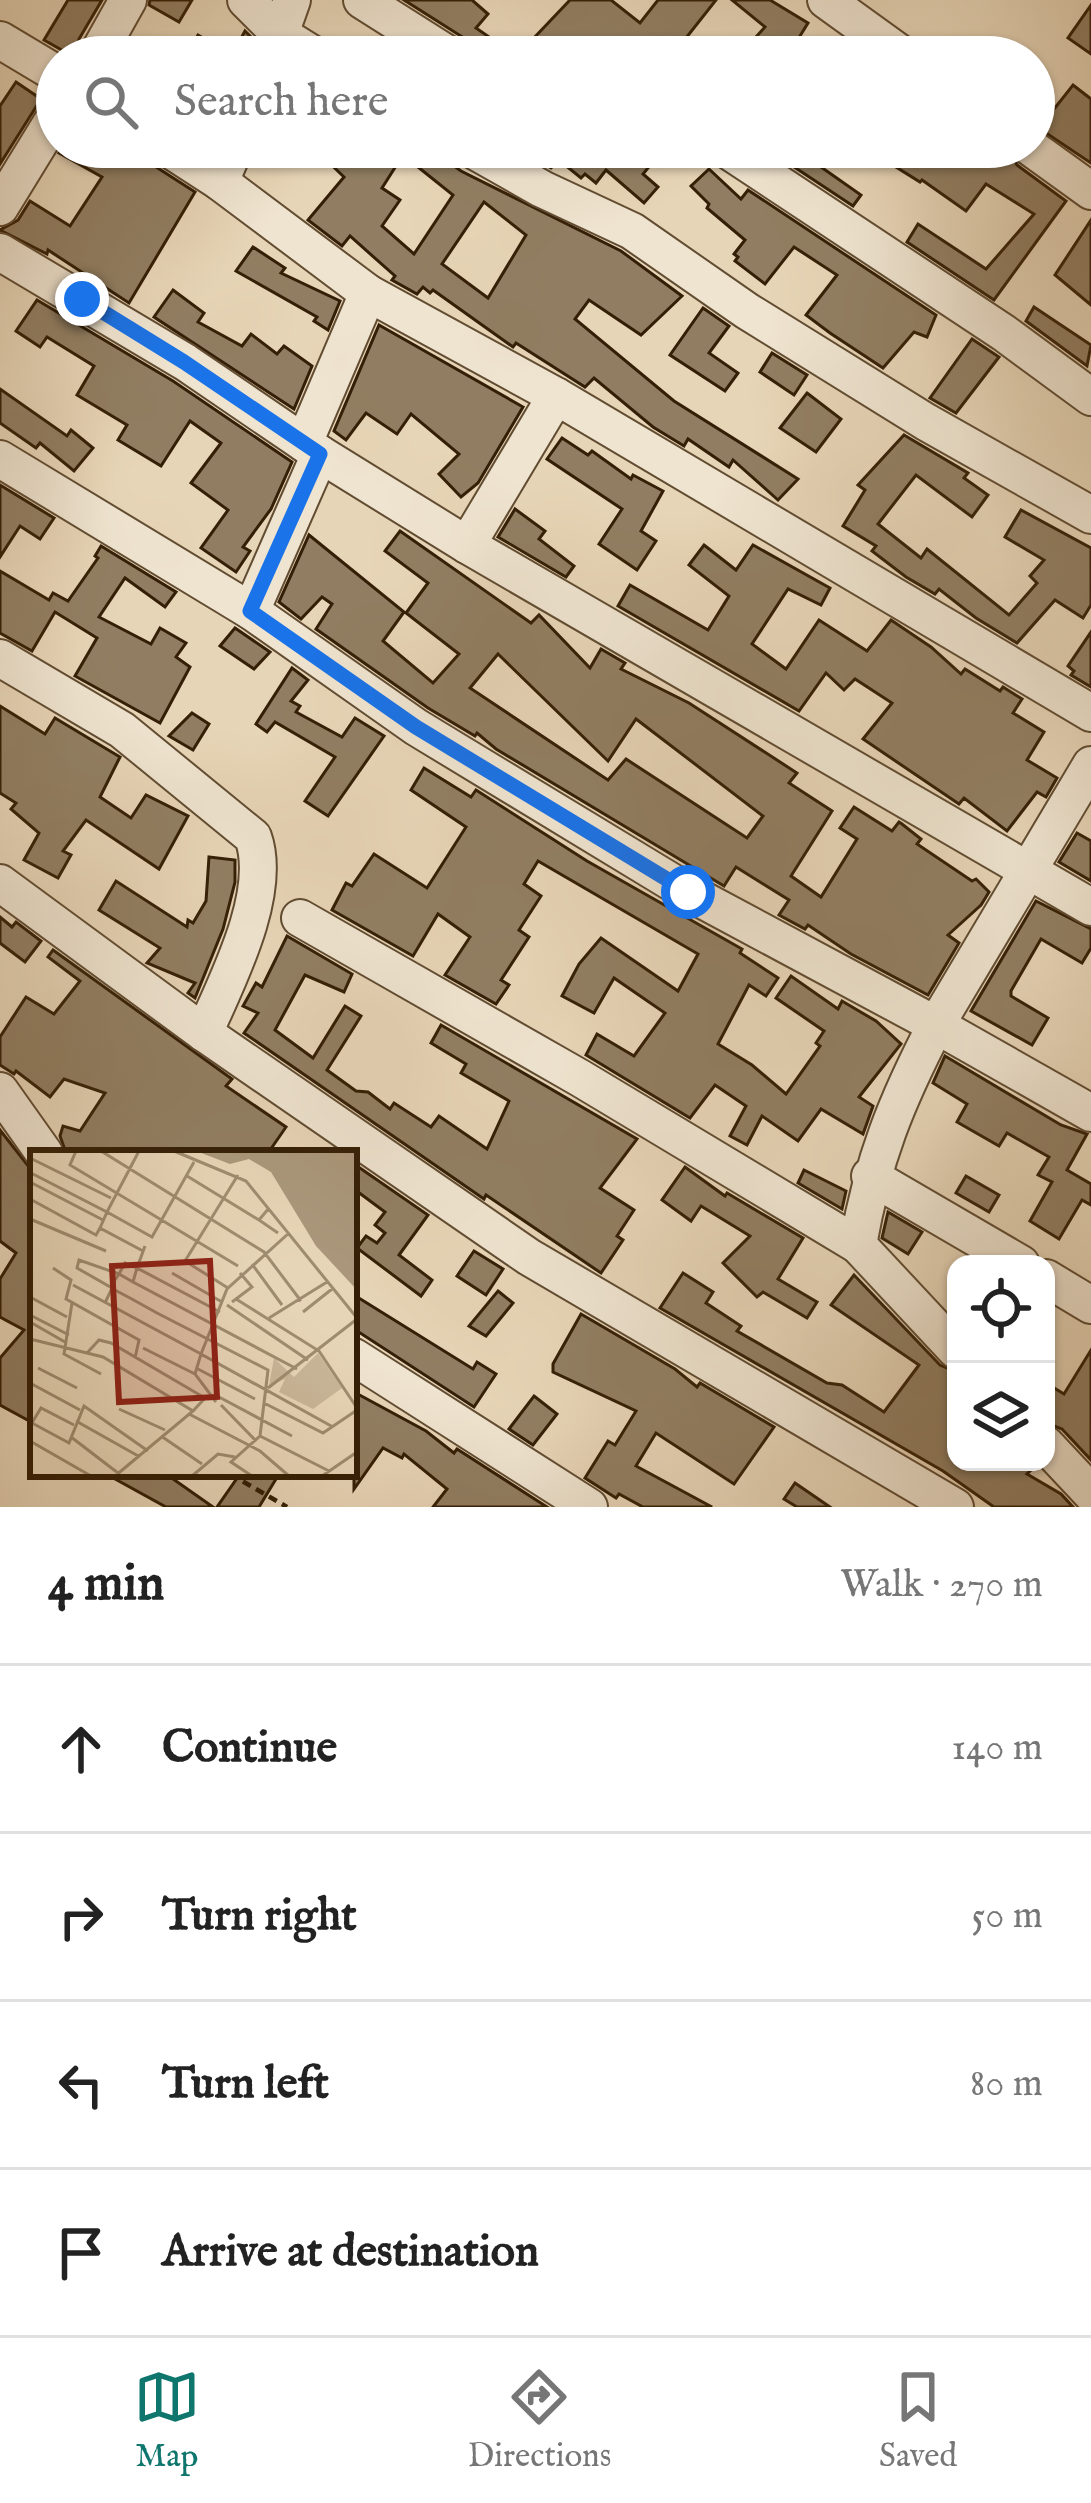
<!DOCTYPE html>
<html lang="en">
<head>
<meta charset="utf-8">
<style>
  :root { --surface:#fff; --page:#f6f6f6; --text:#222; --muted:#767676; --line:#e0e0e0; --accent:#0f766e }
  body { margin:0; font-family:"IM FELL English",serif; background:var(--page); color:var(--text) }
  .controls { position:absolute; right:36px; bottom:36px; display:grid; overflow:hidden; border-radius:24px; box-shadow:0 3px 9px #0004 }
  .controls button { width:108px; height:108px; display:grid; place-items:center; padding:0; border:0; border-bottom:3px solid var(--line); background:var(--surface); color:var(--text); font:60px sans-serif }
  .stop { position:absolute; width:36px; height:36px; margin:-27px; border:9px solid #1a73e8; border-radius:50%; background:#fff }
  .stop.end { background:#1a73e8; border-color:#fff; box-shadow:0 3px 12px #0008 }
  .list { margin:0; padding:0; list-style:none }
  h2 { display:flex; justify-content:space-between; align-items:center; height:156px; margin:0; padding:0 48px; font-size:51px }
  h2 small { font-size:39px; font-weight:400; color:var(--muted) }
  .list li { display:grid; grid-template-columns:78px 1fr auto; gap:36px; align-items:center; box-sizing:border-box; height:168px; padding:0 48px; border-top:3px solid var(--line) }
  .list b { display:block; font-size:45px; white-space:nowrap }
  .list em { font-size:39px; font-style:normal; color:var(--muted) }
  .icon { flex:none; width:66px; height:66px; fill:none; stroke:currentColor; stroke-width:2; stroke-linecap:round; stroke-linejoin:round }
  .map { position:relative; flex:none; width:1091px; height:1507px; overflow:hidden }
  .search { position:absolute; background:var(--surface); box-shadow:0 3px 9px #0004; left:36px; right:36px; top:36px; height:132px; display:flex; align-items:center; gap:30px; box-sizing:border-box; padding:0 42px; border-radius:66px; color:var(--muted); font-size:45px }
  .sheet { height:828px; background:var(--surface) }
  nav { display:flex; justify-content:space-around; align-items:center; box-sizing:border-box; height:168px; border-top:3px solid var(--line); background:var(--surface); font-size:33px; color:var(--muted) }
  nav a { display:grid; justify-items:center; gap:6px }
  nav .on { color:var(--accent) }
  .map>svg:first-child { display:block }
  .building { fill:#917e62; stroke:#341f06; stroke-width:3; fill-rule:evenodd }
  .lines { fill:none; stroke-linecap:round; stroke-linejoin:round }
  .minor-casing { stroke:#614c32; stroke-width:40 }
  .path { stroke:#341f06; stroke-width:4.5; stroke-dasharray:9 6; stroke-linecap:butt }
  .minor { stroke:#efe4d0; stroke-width:36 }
  .route { stroke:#1a73e8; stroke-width:15 }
  .inset-road { fill:none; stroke:#9f8c70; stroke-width:3 }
  .view { fill:#8f2418; fill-opacity:0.15; stroke:#8f2418; stroke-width:6 }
  .inset-edge { fill:none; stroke:#341f06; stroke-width:6 }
</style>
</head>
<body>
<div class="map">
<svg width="1091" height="1507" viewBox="0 0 1091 1507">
  <rect width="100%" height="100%" fill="#e7d5b7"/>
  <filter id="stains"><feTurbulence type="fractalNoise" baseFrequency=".00167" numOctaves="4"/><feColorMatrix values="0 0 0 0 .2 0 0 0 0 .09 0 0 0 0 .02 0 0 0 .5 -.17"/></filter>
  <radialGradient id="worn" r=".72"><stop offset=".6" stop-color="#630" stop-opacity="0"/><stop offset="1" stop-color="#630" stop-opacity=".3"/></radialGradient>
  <g class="building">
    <path d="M 68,0 L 102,0 L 79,39 L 74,57 L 44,40 Z"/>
    <path d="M 150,0 L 192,0 L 179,22 L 149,5 Z"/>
    <path d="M 404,0 L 472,0 L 488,14 L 476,28 L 518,57 L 474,57 L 464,38 Z"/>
    <path d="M 570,0 L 611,0 L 640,23 L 658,0 L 716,0 L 671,57 L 553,57 L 531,41 Z"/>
    <path d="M 732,0 L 770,0 L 808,23 L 787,57 L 738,57 L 765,27 Z"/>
    <path d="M 1091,5 L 1091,54 L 1068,38 Z"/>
    <path d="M 245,31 L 254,40 L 251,57 L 185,57 L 198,35 L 232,55 Z"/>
    <path d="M 16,82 L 41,99 L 0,164 L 0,106 Z"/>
    <path d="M 1073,85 L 1091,99 L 1091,163 L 1034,125 L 1034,108 L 1047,118 Z"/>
    <path d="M 63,147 L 144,147 L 153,165 L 195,192 L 129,303 L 48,250 L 47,254 L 0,230 L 18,220 L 30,201 L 70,226 L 102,177 L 59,153 Z"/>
    <path d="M 313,147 L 428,147 L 461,171 L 621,251 L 682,296 L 641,335 L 589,300 L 575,319 L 674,401 L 798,479 L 778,500 L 733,460 L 729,467 L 688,439 L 684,446 L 653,427 L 594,378 L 585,387 L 516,343 L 513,347 L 433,290 L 430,293 L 423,287 L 417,294 L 392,280 L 395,276 L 350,236 L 342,246 L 308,220 L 344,177 ZM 403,155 L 453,195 L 414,254 L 382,226 L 400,200 L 382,188 ZM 484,202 L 526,235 L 488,298 L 442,264 Z"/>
    <path d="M 514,147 L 665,147 L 643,174 L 658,187 L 644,203 L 606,170 L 596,183 L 585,174 L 581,178 L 559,160 L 551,168 Z"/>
    <path d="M 764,147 L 801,147 L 821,161 L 821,167 L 861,195 L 853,206 Z"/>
    <path d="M 864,147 L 919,147 L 944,163 L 950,155 L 955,159 L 964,147 L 1008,147 L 1017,165 L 1066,201 L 994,300 L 907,242 L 918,224 L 986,269 L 1034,214 L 986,184 L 966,211 L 922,180 L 920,182 Z"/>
    <path d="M 709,169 L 741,199 L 748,190 L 936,315 L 927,337 L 914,332 L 883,368 L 830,333 L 806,315 L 837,275 L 794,247 L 765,284 L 735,261 L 738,257 L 734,254 L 745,240 L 707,208 L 709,204 L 691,186 Z"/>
    <path d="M 1091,220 L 1091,305 L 1055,275 Z"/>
    <path d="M 253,247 L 285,268 L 281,273 L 340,301 L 328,330 L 314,321 L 317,317 L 236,271 Z"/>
    <path d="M 173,290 L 204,313 L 198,322 L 242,346 L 251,334 L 277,354 L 284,346 L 312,366 L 294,409 L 154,317 Z"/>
    <path d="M 37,300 L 173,381 L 292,462 L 271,509 L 243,547 L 250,551 L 236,572 L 201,548 L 228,510 L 191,483 L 221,443 L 190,421 L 161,466 L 118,440 L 127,425 L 77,395 L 94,366 L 47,337 L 40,347 L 16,331 Z"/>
    <path d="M 1034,307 L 1091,345 L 1087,366 L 1026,321 Z"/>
    <path d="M 703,308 L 729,326 L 709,353 L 738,373 L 725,391 L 670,355 Z"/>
    <path d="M 379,325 L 523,407 L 478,483 L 461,497 L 439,474 L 459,454 L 411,414 L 397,434 L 366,413 L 346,440 L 334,431 Z"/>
    <path d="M 972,339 L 999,357 L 956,413 L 930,398 Z"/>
    <path d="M 772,353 L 807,375 L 794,395 L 760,372 Z"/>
    <path d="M 0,389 L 67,436 L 71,430 L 93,448 L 74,471 L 40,443 L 36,448 L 0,423 Z"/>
    <path d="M 807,393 L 841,419 L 816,452 L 780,428 Z"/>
    <path d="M 904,435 L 968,473 L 964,478 L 988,495 L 972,517 L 916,475 L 878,524 L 921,558 L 927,549 L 1009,615 L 1037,583 L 1030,576 L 1044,560 L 1005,537 L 1021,510 L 1091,548 L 1091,605 L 1083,618 L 1055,600 L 1017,643 L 976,618 L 939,589 L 935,594 L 906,577 L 872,551 L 876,546 L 843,526 L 865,490 L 858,485 Z"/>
    <path d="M 562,438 L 588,455 L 592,451 L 631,479 L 633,475 L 663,491 L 641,531 L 656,541 L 637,570 L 599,544 L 622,509 L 547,459 Z"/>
    <path d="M 0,485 L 54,518 L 40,539 L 20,526 L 0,557 Z"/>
    <path d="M 515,509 L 545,531 L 539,539 L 574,566 L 566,577 L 498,537 Z"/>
    <path d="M 400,531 L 531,623 L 539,615 L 590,668 L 601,649 L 625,663 L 621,669 L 689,703 L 797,773 L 789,783 L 832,811 L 791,876 L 821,897 L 857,839 L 840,828 L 854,807 L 892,831 L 899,822 L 902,824 L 921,839 L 917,844 L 972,881 L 976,879 L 989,892 L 981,905 L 948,935 L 959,943 L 928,995 L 851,954 L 808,925 L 805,929 L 779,915 L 789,900 L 736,867 L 724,886 L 496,749 L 477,733 L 475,736 L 428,708 L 316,629 L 332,604 L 322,597 L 301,619 L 279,602 L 309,535 L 404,612 L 383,641 L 433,683 L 459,654 L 406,613 L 428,583 L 385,551 ZM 498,654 L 608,761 L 636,719 L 763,816 L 747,838 L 626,759 L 608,780 L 470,688 Z"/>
    <path d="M 704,545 L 736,570 L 753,545 L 830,588 L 821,605 L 788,589 L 752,644 L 786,669 L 819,620 L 867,651 L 891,620 L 931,647 L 961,674 L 965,669 L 1000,691 L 1003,687 L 1022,699 L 1013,713 L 1044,732 L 1027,760 L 1057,778 L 1046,797 L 1037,792 L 1007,831 L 964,798 L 959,804 L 863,739 L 892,703 L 855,679 L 844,690 L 826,673 L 799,711 L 618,606 L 630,585 L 708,630 L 729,596 L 689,565 Z"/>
    <path d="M 101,546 L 176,592 L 165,607 L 125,578 L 99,617 L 151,644 L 160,628 L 186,643 L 176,657 L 190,667 L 160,723 L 75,676 L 97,638 L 55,612 L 32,651 L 0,633 L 0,571 L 49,600 L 53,593 L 68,601 L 98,558 L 95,556 Z"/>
    <path d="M 235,628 L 270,652 L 254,669 L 220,646 Z"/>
    <path d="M 1091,632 L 1091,687 L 1071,675 L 1074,671 L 1068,666 Z"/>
    <path d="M 292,668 L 308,680 L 291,701 L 300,706 L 296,712 L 342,737 L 355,718 L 384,736 L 328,816 L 305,801 L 335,757 L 275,722 L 267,732 L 256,724 Z"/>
    <path d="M 0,706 L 45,734 L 55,718 L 120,757 L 100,797 L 131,818 L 146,795 L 188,816 L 159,869 L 86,820 L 63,851 L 71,855 L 58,878 L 24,860 L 39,833 L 11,809 L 16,803 L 0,793 Z"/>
    <path d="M 192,713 L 209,724 L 193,750 L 169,736 Z"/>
    <path d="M 424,768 L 471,797 L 476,790 L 587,861 L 742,949 L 740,953 L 778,978 L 766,996 L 749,985 L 718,1044 L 752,1065 L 786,1094 L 820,1046 L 816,1043 L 824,1031 L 776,998 L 791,976 L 838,1009 L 842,1001 L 876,1021 L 901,1044 L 859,1097 L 873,1106 L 863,1134 L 821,1109 L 798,1141 L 762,1116 L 747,1145 L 730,1136 L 746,1106 L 715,1085 L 690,1118 L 586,1055 L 597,1034 L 634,1056 L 665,1013 L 614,978 L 594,1013 L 562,996 L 579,964 L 601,938 L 678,991 L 698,954 L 538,861 L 524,884 L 541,896 L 519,930 L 529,937 L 501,980 L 509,985 L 496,1004 L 445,975 L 470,937 L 438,914 L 413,956 L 332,910 L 346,883 L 352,886 L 374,854 L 427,888 L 466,827 L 411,790 Z"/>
    <path d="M 1077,833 L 1091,841 L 1091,881 L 1059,862 Z"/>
    <path d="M 209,857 L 235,860 L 235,882 L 223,929 L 195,998 L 188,993 L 195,983 L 147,963 L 160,948 L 99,910 L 116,881 L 187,927 L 188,920 L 193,923 L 206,901 Z"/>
    <path d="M 1036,901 L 1091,929 L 1091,948 L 1082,963 L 1041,939 L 1011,991 L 1011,996 L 1048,1018 L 1032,1045 L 971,1011 Z"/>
    <path d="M 0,917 L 12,927 L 16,922 L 41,941 L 25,962 L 0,943 Z"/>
    <path d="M 287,936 L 352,974 L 344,992 L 305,975 L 275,1030 L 313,1058 L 345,1006 L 361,1016 L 327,1070 L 356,1091 L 368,1092 L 390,1109 L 394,1103 L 431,1127 L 439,1116 L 487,1149 L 509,1101 L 461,1073 L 466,1064 L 431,1043 L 441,1025 L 637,1139 L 600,1188 L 634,1210 L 617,1236 L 623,1240 L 601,1273 L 486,1195 L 484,1199 L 244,1033 L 258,1013 L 243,1006 L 256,983 L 262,987 Z"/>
    <path d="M 53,950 L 232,1079 L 226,1086 L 286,1127 L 268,1153 L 66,1153 L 60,1136 L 63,1126 L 80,1131 L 105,1093 L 64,1079 L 50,1097 L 16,1071 L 14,1074 L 0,1065 L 0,1037 L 26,997 L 54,1014 L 80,981 L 48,957 Z"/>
    <path d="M 945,1056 L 1061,1125 L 1087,1134 L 1067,1170 L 1091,1184 L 1091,1205 L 1082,1200 L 1059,1239 L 1030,1221 L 1052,1182 L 1038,1175 L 1049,1157 L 1007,1133 L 999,1146 L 957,1122 L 967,1104 L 933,1083 Z"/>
    <path d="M 0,1130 L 33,1172 L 33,1423 L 0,1405 L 0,1358 L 24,1330 L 0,1317 L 0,1279 L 16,1253 L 0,1241 Z"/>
    <path d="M 357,1166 L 428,1215 L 399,1255 L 432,1280 L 421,1296 L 357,1248 L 366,1236 L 377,1243 L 385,1233 L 375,1225 L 385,1212 L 354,1189 Z"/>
    <path d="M 685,1167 L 725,1196 L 727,1193 L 803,1238 L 778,1279 L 817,1302 L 807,1318 L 763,1292 L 757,1297 L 723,1263 L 750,1236 L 701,1206 L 691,1221 L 662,1200 Z"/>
    <path d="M 804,1170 L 846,1191 L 842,1209 L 798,1183 Z"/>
    <path d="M 966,1176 L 999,1195 L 989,1212 L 956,1193 Z"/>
    <path d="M 888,1212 L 922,1232 L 908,1254 L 882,1238 Z"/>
    <path d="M 474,1251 L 503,1269 L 486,1295 L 457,1276 Z"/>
    <path d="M 683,1273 L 713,1292 L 706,1303 L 741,1326 L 737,1331 L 827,1383 L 842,1385 L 884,1412 L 919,1365 L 831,1305 L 854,1275 L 940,1365 L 956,1372 L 956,1462 L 1031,1462 L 1035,1466 L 1027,1474 L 1061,1494 L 1073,1507 L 994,1507 L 943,1471 L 660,1308 Z"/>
    <path d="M 498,1291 L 513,1303 L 486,1336 L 469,1326 Z"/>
    <path d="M 354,1295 L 473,1369 L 477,1362 L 496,1374 L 474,1407 L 354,1329 Z"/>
    <path d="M 581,1314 L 675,1369 L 697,1387 L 700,1383 L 774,1427 L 734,1484 L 656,1433 L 636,1466 L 712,1507 L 643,1507 L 619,1494 L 616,1498 L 585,1478 L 608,1441 L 615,1445 L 636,1411 L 553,1372 L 553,1364 Z"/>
    <path d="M 1091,1350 L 1091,1460 L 1062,1429 L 1046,1423 L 1046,1383 L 1064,1394 Z"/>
    <path d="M 354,1392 L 426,1431 L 454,1453 L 457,1449 L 547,1507 L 433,1507 L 447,1489 L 404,1454 L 402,1458 L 383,1448 L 354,1489 Z"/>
    <path d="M 534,1396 L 557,1414 L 533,1445 L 509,1429 Z"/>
    <path d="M 106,1474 L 166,1474 L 213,1507 L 166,1507 Z"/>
    <path d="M 240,1474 L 279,1474 L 259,1507 L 217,1507 Z"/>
    <path d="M 795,1483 L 830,1507 L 797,1507 L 784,1499 Z"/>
  </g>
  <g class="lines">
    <g class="minor-casing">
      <g id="minor">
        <path d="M 246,0 L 280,34 L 273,54"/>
        <path d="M 292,0 L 280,34 L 317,57"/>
        <path d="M 362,0 L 452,57"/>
        <path d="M 826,0 L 905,57"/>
        <path d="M 0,40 L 57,74"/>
        <path d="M 96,57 L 128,0"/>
        <path d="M 166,147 L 220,182 L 235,147"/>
        <path d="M 468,147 L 542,189 L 632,231 L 747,311 L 926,422 L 1091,515"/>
        <path d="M 723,147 L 1004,333 L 1091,397"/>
        <path d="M 1030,147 L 1091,191"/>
        <path d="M 220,182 L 368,293 L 556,396 L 1091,713"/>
        <path d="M 0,207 L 57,114"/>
        <path d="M 0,252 L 185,362 L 320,454 L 467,545 L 1091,907"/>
        <path d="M 304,443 L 368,293"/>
        <path d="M 0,459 L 251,611 L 416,727 L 688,892 L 936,1025 C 896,1102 873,1159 858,1245 L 956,1350"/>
        <path d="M 467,545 L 556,396"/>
        <path d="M 251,611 L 320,454"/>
        <path d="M 0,658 L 122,730 L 253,837 C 273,893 227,981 204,1033"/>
        <path d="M 1091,765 L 936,1025 L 1091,1113"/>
        <path d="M 0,883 L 204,1033 L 529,1257 L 955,1507"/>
        <path d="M 300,918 L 580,1078 L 858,1245"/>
        <path d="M 0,1091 L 44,1153"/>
        <path d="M 870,1176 L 1021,1264"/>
        <path d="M 1046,1278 L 1091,1305"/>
        <path d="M 354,1357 L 589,1507"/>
        <path d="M 1046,1445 L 1091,1493"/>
      </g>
    </g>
    <path class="path" d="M 230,1474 L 287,1507"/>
    <use href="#minor" class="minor"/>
  </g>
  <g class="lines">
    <path class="route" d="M 82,299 L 184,362 L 320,454 L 250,611 L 416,727 L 688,892"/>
  </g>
  <g transform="translate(30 1150)">
    <rect width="327" height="327" fill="#e7d5b7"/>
    <path d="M 288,203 L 312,238 L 283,259 L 249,242 L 255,229 L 239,236 L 244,208 L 264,227 Z" fill="#c9b699"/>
    <path d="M 166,1 L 327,1 L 327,140 L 286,96 L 241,22 L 219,9 L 200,14 Z" fill="#aa977b"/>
    <path class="inset-road" d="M 46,1 L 40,15 L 208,116M 71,1 L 234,102 L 271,151M 144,1 L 216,31 L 327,168M 0,8 L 81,48M 1,23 L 77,62 L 109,1M 157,26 L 229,70M 0,32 L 73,70M 0,49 L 66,85 L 70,78M 239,58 L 229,70 L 248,83M 0,69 L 76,101M 259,83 L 197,139 L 171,204 L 303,277M 115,96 L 107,118 L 190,162M 113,101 L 70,78 L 77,62 L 122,87 L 164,12M 222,114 L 252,155M 23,118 L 41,130 L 36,149 L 109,190 L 105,208M 142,123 L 192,152M 103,132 L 267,219M 43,135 L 171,204 L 165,224 L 186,252M 198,138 L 155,111 L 208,25M 0,147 L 37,167M 206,149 L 289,201 L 327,258M 202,152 L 222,137 L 210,123M 42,153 L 34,204 L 71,224M 75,153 L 82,138 L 85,130 L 89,124 L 103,132 L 107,118 L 95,113 L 89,124 L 49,110 L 47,118 L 82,138 L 83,139 L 100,148 L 127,163 L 238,220 L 230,286M 197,155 L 278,210M 273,162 L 302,139M 0,165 L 39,185M 239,168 L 297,132M 0,172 L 35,192M 0,189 L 73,207 L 163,261 L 85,326M 113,198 L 165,224M 57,203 L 69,190 L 81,193 L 175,248 L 163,261M 8,218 L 47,238M 166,218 L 225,249M 0,233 L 50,260M 238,238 L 327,169M 189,247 L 262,286M 234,253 L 293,283 L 327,260M 191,255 L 226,291M 89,259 L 135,280M 159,264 L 230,301 L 259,326M 46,271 L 110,307M 2,273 L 39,293 L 54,256 L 118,301M 0,276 L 11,258 L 44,275M 131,286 L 172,314M 41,287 L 88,323M 0,291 L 61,326M 162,326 L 188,304 L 205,307M 222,326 L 201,312 L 230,286 L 299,321M 292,326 L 327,302"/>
    <path class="view" d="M 180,111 L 187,247 L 89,252 L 82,116 Z"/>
    <rect width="327" height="327" class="inset-edge"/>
  </g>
  <rect width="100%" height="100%" filter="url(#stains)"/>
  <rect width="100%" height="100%" fill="url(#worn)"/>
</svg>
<div class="controls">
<button><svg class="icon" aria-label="locate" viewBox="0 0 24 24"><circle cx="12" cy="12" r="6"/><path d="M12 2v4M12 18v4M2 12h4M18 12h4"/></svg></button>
<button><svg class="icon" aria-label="layers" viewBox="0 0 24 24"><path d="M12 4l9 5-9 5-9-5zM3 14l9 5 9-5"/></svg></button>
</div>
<div class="stop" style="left:688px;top:892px"></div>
<div class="stop end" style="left:82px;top:299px"></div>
<div class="search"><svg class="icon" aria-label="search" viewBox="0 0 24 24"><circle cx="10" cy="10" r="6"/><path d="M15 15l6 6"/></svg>Search here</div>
</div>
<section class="sheet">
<h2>4 min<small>Walk · 270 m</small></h2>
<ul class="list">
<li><svg class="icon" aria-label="ahead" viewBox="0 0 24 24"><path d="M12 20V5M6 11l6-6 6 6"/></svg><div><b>Continue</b></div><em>140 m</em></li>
<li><svg class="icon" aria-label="right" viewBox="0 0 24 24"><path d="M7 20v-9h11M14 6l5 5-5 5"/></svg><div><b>Turn right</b></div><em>50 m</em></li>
<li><svg class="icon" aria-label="left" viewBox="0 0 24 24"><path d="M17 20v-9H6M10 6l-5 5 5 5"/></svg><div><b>Turn left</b></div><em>80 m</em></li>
<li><svg class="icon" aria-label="arrive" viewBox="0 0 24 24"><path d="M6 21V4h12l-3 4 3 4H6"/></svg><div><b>Arrive at destination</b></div></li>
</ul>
</section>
<nav>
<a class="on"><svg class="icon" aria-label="map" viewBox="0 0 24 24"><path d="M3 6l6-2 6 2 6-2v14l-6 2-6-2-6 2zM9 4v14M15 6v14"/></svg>Map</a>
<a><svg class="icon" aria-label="directions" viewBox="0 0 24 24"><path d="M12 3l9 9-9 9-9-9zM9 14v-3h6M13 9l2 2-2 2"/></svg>Directions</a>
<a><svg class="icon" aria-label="saved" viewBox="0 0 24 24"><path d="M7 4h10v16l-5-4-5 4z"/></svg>Saved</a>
</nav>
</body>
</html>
